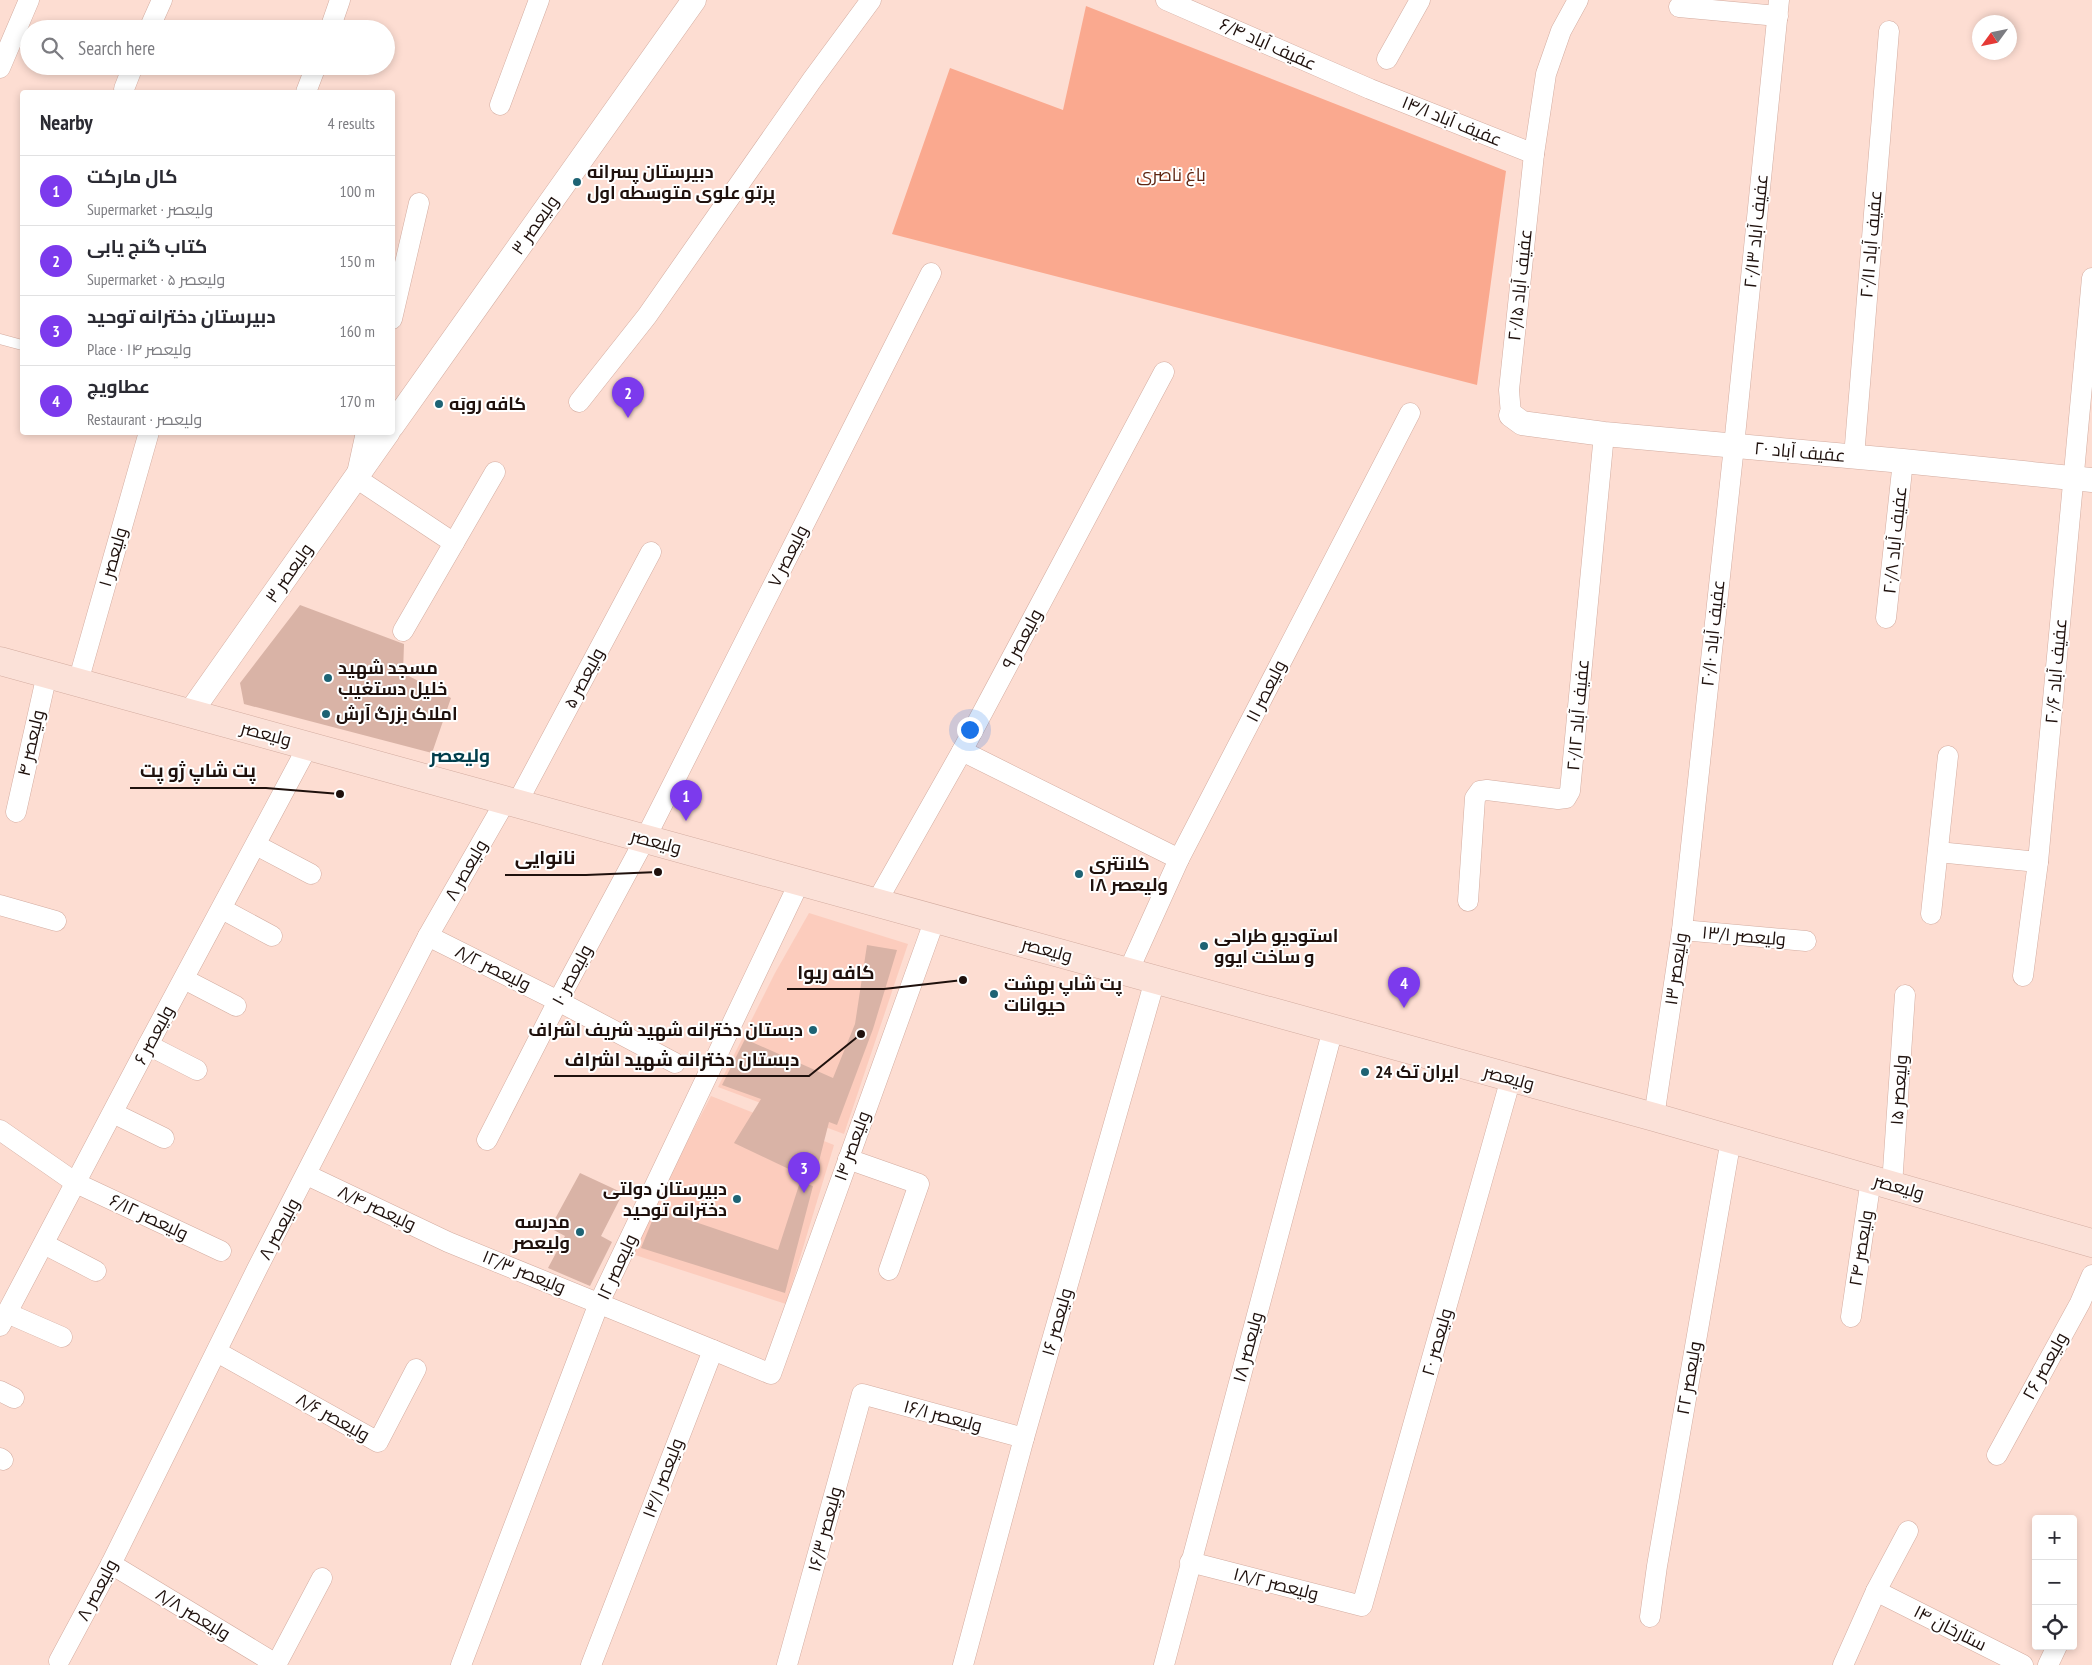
<!DOCTYPE html>
<html lang="en">
<head>
<meta charset="utf-8">
<style>
  :root { --surface:#fff; --page:#f7f7f7; --text:#2b2b33; --muted:#7c7c81; --line:#e1e1e2; --accent:#7c3aed }
  body { margin:0; font-family:"PT Sans Narrow",Cairo,sans-serif; background:var(--page); color:var(--text) }
  .controls { position:absolute; right:15px; bottom:15px; display:grid; overflow:hidden; border-radius:5px; box-shadow:0 2px 8px #0003 }
  .controls button { width:45px; height:45px; display:grid; place-items:center; padding:0; border:0; border-bottom:1px solid var(--line); background:var(--surface); color:var(--text); font:25px sans-serif }
  .compass { position:absolute; left:1972px; top:15px; width:45px; height:45px; border-radius:50%; background:var(--surface); box-shadow:0 2px 8px #0003; rotate:237deg }
  .you { position:absolute; left:969px; top:729px; width:18px; height:18px; margin:-12px; border:4px solid #fff; border-radius:50%; background:#1a73e8; box-shadow:0 0 0 8px #1a73e833 }
  .badge { display:grid; place-items:center; width:32px; height:32px; border-radius:50%; background:var(--accent); color:#fff; font-size:16px; font-weight:700 }
  .pin { position:absolute; translate:-50% -41px; filter:drop-shadow(0 1px 2px #0008) }
  .pin::after { content:''; position:absolute; top:26px; width:18px; height:15px; background:inherit; clip-path:polygon(0 0,100% 0,50% 100%) }
  .list { margin:0; padding:0; list-style:none }
  h2 { display:flex; justify-content:space-between; align-items:center; height:65px; margin:0; padding:0 20px; font-size:21px }
  h2 small { font-size:16px; font-weight:400; color:var(--muted) }
  .list li { display:grid; grid-template-columns:32px 1fr auto; gap:15px; align-items:center; box-sizing:border-box; height:70px; padding:0 20px; border-top:1px solid var(--line) }
  .list b { display:block; font-size:19px; white-space:nowrap }
  .list p { margin:0; font-size:16px; white-space:nowrap; color:var(--muted) }
  .list em { font-size:16px; font-style:normal; color:var(--muted) }
  .icon { flex:none; width:28px; height:28px; fill:none; stroke:currentColor; stroke-width:2; stroke-linecap:round; stroke-linejoin:round }
  .map { position:relative; flex:none; width:2092px; height:1665px; overflow:hidden }
  .search { position:absolute; background:var(--surface); box-shadow:0 2px 8px #0003; left:20px; top:20px; width:375px; height:55px; display:flex; align-items:center; gap:12px; box-sizing:border-box; padding:0 18px; border-radius:28px; color:var(--muted); font-size:19px }
  .panel { position:absolute; background:var(--surface); box-shadow:0 2px 8px #0003; left:20px; top:90px; width:375px; height:345px; border-radius:5px }
  .map>svg:first-child { display:block }
  .built { fill:#fcccbd }
  .green { fill:#faa98f }
  .building { fill:#d9b3a6 }
  .lines { fill:none; stroke-linecap:round; stroke-linejoin:round }
  .service-casing { stroke:#d3aca0; stroke-width:11 }
  .minor-casing { stroke:#d3aca0; stroke-width:21 }
  .tertiary-casing { stroke:#d3aca0; stroke-width:25 }
  .secondary-casing { stroke:#d3aca0; stroke-width:29 }
  .service { stroke:#fff; stroke-width:10 }
  .minor { stroke:#fff; stroke-width:20 }
  .tertiary { stroke:#fff; stroke-width:24 }
  .secondary { stroke:#fbe1d8; stroke-width:28 }
  .poi-dot { fill:#1e6374; stroke:#fff; stroke-width:2 }
  .labels { text-anchor:middle; stroke-width:4; stroke-linejoin:round; paint-order:stroke }
  .street-label { font-size:18px; fill:#1f110d; stroke:#fff }
  .poi-label { font-size:18px; font-weight:bold; fill:#1f110d; stroke:#fff; text-anchor:start }
  .park-label { font-size:18px; fill:#5e2512; stroke:#fff }
  .neighbourhood-label { font-size:19px; font-weight:bold; fill:#013e4c; stroke:#fff }
  .leader { fill:none; stroke:#1f110d; stroke-width:2 }
  .callout-dot { fill:#1f110d; stroke:#fff; stroke-width:2 }
  .callout-label { font-size:19px; text-anchor:middle; font-weight:bold; fill:#1f110d; stroke:#fff; stroke-width:4; stroke-linejoin:round; paint-order:stroke }
</style>
</head>
<body>
<div class="map">
<svg width="2092" height="1665" viewBox="0 0 2092 1665">
  <rect width="100%" height="100%" fill="#fdddd2"/>
  <g class="built">
    <path d="M 809,913 L 908,944 L 844,1134 L 718,1087 L 775,973 Z"/>
    <path d="M 711,1096 L 834,1145 L 786,1304 L 629,1253 Z"/>
  </g>
  <path class="green" d="M 1086,6 L 1506,171 L 1477,385 L 892,234 L 950,68 L 1063,110 Z"/>
  <g class="building">
    <path d="M 300,605 L 404,644 L 403,673 L 451,698 L 432,753 L 244,704 L 240,683 Z"/>
    <path d="M 867,945 L 897,950 L 873,1029 L 837,1125 L 829,1122 L 814,1181 L 734,1143 L 761,1099 L 722,1085 L 745,1039 L 833,1078 L 855,1024 Z"/>
    <path d="M 580,1173 L 623,1193 L 601,1236 L 612,1242 L 590,1286 L 548,1268 L 565,1236 L 550,1228 Z"/>
    <path d="M 800,1182 L 813,1186 L 785,1293 L 641,1248 L 657,1209 L 778,1250 Z"/>
  </g>
  <g class="lines">
    <g class="service-casing">
      <path id="service" d="M 0,339 L 22,345"/>
    </g>
    <g class="minor-casing">
      <g id="minor">
        <path d="M 1166,0 L 1370,89 L 1534,154"/>
        <path d="M 1679,7 L 1778,16"/>
        <path d="M 149,29 L 162,0"/>
        <path d="M 330,29 L 340,0"/>
        <path d="M 1387,59 L 1420,0"/>
        <path d="M 0,68 L 29,0"/>
        <path d="M 124,89 L 133,66"/>
        <path d="M 306,92 L 316,66"/>
        <path d="M 500,105 L 539,0"/>
        <path d="M 392,319 L 419,203"/>
        <path d="M 579,402 L 647,316 L 812,80 L 871,0"/>
        <path d="M 1511,415 L 1509,390 L 1534,154 L 1546,74 L 1561,31 L 1578,0"/>
        <path d="M 366,432 L 356,478 L 454,543"/>
        <path d="M 1854,457 L 1889,31"/>
        <path d="M 1886,618 L 1903,461"/>
        <path d="M 403,631 L 495,472"/>
        <path d="M 78,682 L 149,432"/>
        <path d="M 962,751 L 1179,859"/>
        <path d="M 517,803 L 651,552"/>
        <path d="M 16,812 L 47,674"/>
        <path d="M 256,845 L 311,874"/>
        <path d="M 1938,852 L 2038,862"/>
        <path d="M 1468,901 L 1475,798 L 1480,791 L 1487,790 L 1558,799 L 1566,798 L 1570,791 L 1604,434"/>
        <path d="M 876,903 L 962,751 L 1164,372"/>
        <path d="M 0,905 L 56,921"/>
        <path d="M 222,909 L 272,936"/>
        <path d="M 1931,914 L 1948,756"/>
        <path d="M 1682,930 L 1806,941"/>
        <path d="M 428,936 L 558,1001 L 675,1063"/>
        <path d="M 1128,972 L 1179,859 L 1410,413"/>
        <path d="M 2023,976 L 2038,862 L 2092,278"/>
        <path d="M 184,979 L 236,1006"/>
        <path d="M 148,1045 L 197,1070"/>
        <path d="M 113,1113 L 164,1138"/>
        <path d="M 1654,1117 L 1682,930 L 1734,446 L 1779,0"/>
        <path d="M 0,1130 L 76,1183 L 221,1251"/>
        <path d="M 487,1140 L 558,1001 L 645,839 L 931,273"/>
        <path d="M 848,1159 L 919,1184 L 889,1270"/>
        <path d="M 307,1175 L 448,1242 L 713,1350"/>
        <path d="M 1892,1185 L 1905,995"/>
        <path d="M 44,1244 L 96,1271"/>
        <path d="M 7,1313 L 62,1337"/>
        <path d="M 1851,1317 L 1871,1179"/>
        <path d="M 0,1326 L 148,1045 L 308,746"/>
        <path d="M 217,1352 L 378,1442 L 416,1369"/>
        <path d="M 0,1391 L 14,1398"/>
        <path d="M 1997,1455 L 2080,1303 L 2092,1275"/>
        <path d="M 0,1458 L 3,1460"/>
        <path d="M 1190,1562 L 1362,1606 L 1511,1078"/>
        <path d="M 111,1564 L 276,1664"/>
        <path d="M 1876,1591 L 2023,1665"/>
        <path d="M 1650,1617 L 1657,1566 L 1731,1139"/>
        <path d="M 59,1661 L 111,1564 L 257,1269 L 428,936 L 506,800"/>
        <path d="M 276,1665 L 322,1578"/>
        <path d="M 461,1665 L 599,1303 L 800,881"/>
        <path d="M 591,1665 L 713,1350 L 771,1374 L 935,919"/>
        <path d="M 787,1665 L 862,1394 L 1024,1438"/>
        <path d="M 963,1665 L 1024,1438 L 1155,980"/>
        <path d="M 1164,1665 L 1333,1029"/>
        <path d="M 1843,1665 L 1876,1591 L 1908,1531"/>
        <path d="M 2048,1665 L 2057,1646"/>
      </g>
    </g>
    <g class="tertiary-casing">
      <g id="tertiary">
        <path d="M 1511,415 L 1522,423 L 1604,434 L 1903,461 L 2092,480"/>
        <path d="M 392,426 L 694,0"/>
        <path d="M 190,713 L 388,432"/>
      </g>
    </g>
    <g class="secondary-casing">
      <path id="secondary" d="M 0,661 L 1654,1117 L 2092,1243"/>
    </g>
    <use href="#service" class="service"/>
    <use href="#minor" class="minor"/>
    <use href="#tertiary" class="tertiary"/>
    <use href="#secondary" class="secondary"/>
  </g>
  <g class="poi-dot">
    <circle cx="577" cy="182" r="5"/>
    <circle cx="439" cy="404" r="5"/>
    <circle cx="328" cy="678" r="5"/>
    <circle cx="326" cy="714" r="5"/>
    <circle cx="1079" cy="874" r="5"/>
    <circle cx="1204" cy="946" r="5"/>
    <circle cx="994" cy="994" r="5"/>
    <circle cx="813" cy="1030" r="5"/>
    <circle cx="1365" cy="1072" r="5"/>
    <circle cx="737" cy="1199" r="5"/>
    <circle cx="580" cy="1232" r="5"/>
  </g>
  <g class="labels">
    <g class="street-label">
      <text transform="translate(1268 44) rotate(24)" y="6">عفیف آباد ۶/۴</text>
      <text transform="translate(1452 121) rotate(22)" y="6">عفیف آباد ۱۴/۱</text>
      <text transform="translate(535 225) rotate(-55)" y="6">۳ ولیعصر</text>
      <text transform="translate(1756 231) rotate(-84)" y="6">عفیف آباد ۲۰/۱۳</text>
      <text transform="translate(1871 244) rotate(-85)" y="6">عفیف آباد ۲۰/۱۱</text>
      <text transform="translate(1520 285) rotate(-84)" y="6">عفیف آباد ۲۰/۱۵</text>
      <text transform="translate(1800 452) rotate(5)" y="6">عفیف آباد ۲۰</text>
      <text transform="translate(1895 540) rotate(-84)" y="6">عفیف آباد ۲۰/۸</text>
      <text transform="translate(788 556) rotate(-63)" y="6">۷ ولیعصر</text>
      <text transform="translate(113 557) rotate(-74)" y="6">۱ ولیعصر</text>
      <text transform="translate(289 573) rotate(-55)" y="6">۳ ولیعصر</text>
      <text transform="translate(1713 633) rotate(-84)" y="6">عفیف آباد ۲۰/۱۰</text>
      <text transform="translate(1022 639) rotate(-62)" y="6">۹ ولیعصر</text>
      <text transform="translate(2056 671) rotate(-85)" y="6">عفیف آباد ۲۰/۶</text>
      <text transform="translate(584 678) rotate(-62)" y="6">۵ ولیعصر</text>
      <text transform="translate(1266 691) rotate(-63)" y="6">۱۱ ولیعصر</text>
      <text transform="translate(1578 715) rotate(-85)" y="6">عفیف آباد ۲۰/۱۲</text>
      <text transform="translate(266 734) rotate(15)" y="6">ولیعصر</text>
      <text transform="translate(31 743) rotate(-77)" y="6">۴ ولیعصر</text>
      <text transform="translate(656 842) rotate(15)" y="6">ولیعصر</text>
      <text transform="translate(466 870) rotate(-60)" y="6">۸ ولیعصر</text>
      <text transform="translate(1744 936) rotate(5)" y="6">۱۳/۱ ولیعصر</text>
      <text transform="translate(1047 950) rotate(15)" y="6">ولیعصر</text>
      <text transform="translate(493 968) rotate(26)" y="6">۸/۲ ولیعصر</text>
      <text transform="translate(1676 969) rotate(-82)" y="6">۱۳ ولیعصر</text>
      <text transform="translate(572 975) rotate(-62)" y="6">۱۰ ولیعصر</text>
      <text transform="translate(154 1035) rotate(-62)" y="6">۶ ولیعصر</text>
      <text transform="translate(1509 1078) rotate(15)" y="6">ولیعصر</text>
      <text transform="translate(1899 1090) rotate(-86)" y="6">۱۵ ولیعصر</text>
      <text transform="translate(852 1146) rotate(-70)" y="6">۱۴ ولیعصر</text>
      <text transform="translate(1899 1187) rotate(16)" y="6">ولیعصر</text>
      <text transform="translate(377 1208) rotate(25)" y="6">۸/۴ ولیعصر</text>
      <text transform="translate(149 1217) rotate(25)" y="6">۶/۱۲ ولیعصر</text>
      <text transform="translate(279 1229) rotate(-62)" y="6">۸ ولیعصر</text>
      <text transform="translate(1861 1248) rotate(-81)" y="6">۲۴ ولیعصر</text>
      <text transform="translate(617 1267) rotate(-65)" y="6">۱۲ ولیعصر</text>
      <text transform="translate(524 1272) rotate(22)" y="6">۱۲/۳ ولیعصر</text>
      <text transform="translate(1057 1322) rotate(-74)" y="6">۱۶ ولیعصر</text>
      <text transform="translate(1437 1342) rotate(-74)" y="6">۲۰ ولیعصر</text>
      <text transform="translate(1248 1347) rotate(-75)" y="6">۱۸ ولیعصر</text>
      <text transform="translate(2045 1366) rotate(-61)" y="6">۲۶ ولیعصر</text>
      <text transform="translate(1689 1378) rotate(-80)" y="6">۲۲ ولیعصر</text>
      <text transform="translate(943 1416) rotate(15)" y="6">۱۶/۱ ولیعصر</text>
      <text transform="translate(333 1417) rotate(29)" y="6">۸/۶ ولیعصر</text>
      <text transform="translate(663 1478) rotate(-69)" y="6">۱۴/۱ ولیعصر</text>
      <text transform="translate(825 1529) rotate(-75)" y="6">۱۶/۳ ولیعصر</text>
      <text transform="translate(1276 1584) rotate(14)" y="6">۱۸/۲ ولیعصر</text>
      <text transform="translate(97 1590) rotate(-62)" y="6">۸ ولیعصر</text>
      <text transform="translate(193 1614) rotate(31)" y="6">۸/۸ ولیعصر</text>
      <text transform="translate(1950 1628) rotate(27)" y="6">۱۴ ستارخان</text>
    </g>
    <g class="poi-label">
      <text x="587" y="178">دبیرستان پسرانه<tspan x="587" dy="21">پرتو علوی متوسطه اول</tspan></text>
      <text x="449" y="410">کافه روبَه</text>
      <text x="338" y="674">مسجد شهید<tspan x="338" dy="21">خلیل دستغیب</tspan></text>
      <text x="336" y="720">املاک بزرگ آرش</text>
      <text x="1089" y="870">کلانتری<tspan x="1089" dy="21">۱۸ ولیعصر</tspan></text>
      <text x="1214" y="942">استودیو طراحی<tspan x="1214" dy="21">و ساخت ایوو</tspan></text>
      <text x="1004" y="990">پت شاپ بهشت<tspan x="1004" dy="21">حیوانات</tspan></text>
      <text x="803" y="1036" text-anchor="end">دبستان دخترانه شهید شریف اشراف</text>
      <text x="1375" y="1078">ایران تک 24</text>
      <text x="727" y="1195" text-anchor="end">دبیرستان دولتی<tspan x="727" dy="21">دخترانه توحید</tspan></text>
      <text x="570" y="1228" text-anchor="end">مدرسه<tspan x="570" dy="21">ولیعصر</tspan></text>
    </g>
    <g class="park-label">
      <text x="1171" y="181">باغ ناصری</text>
    </g>
    <g class="neighbourhood-label">
      <text x="460" y="762">ولیعصر</text>
    </g>
  </g>
  <path class="leader" d="M340 794L266 788H130M658 872L586 875H505M963 980L884 989H787M861 1034L809 1076H554"/>
  <g class="callout-dot">
    <circle cx="340" cy="794" r="5"/>
    <circle cx="658" cy="872" r="5"/>
    <circle cx="963" cy="980" r="5"/>
    <circle cx="861" cy="1034" r="5"/>
  </g>
  <g class="callout-label">
    <text x="198" y="777">پت شاپ ژو پت</text>
    <text x="545" y="864">نانوایی</text>
    <text x="836" y="979">کافه ریوا</text>
    <text x="682" y="1066">دبستان دخترانه شهید اشراف</text>
  </g>
</svg>
<div class="controls">
<button>+</button>
<button>−</button>
<button><svg class="icon" aria-label="locate" viewBox="0 0 24 24"><circle cx="12" cy="12" r="6"/><path d="M12 2v4M12 18v4M2 12h4M18 12h4"/></svg></button>
</div>
<svg class="compass" viewBox="-18 -18 36 36"><path d="M0-13l5 13h-10z" fill="#e53935"/><path d="M0 13l5-13h-10z" fill="#7c7c81"/></svg>
<div class="you"></div>
<div class="pin badge" style="left:686px;top:821px">1</div>
<div class="pin badge" style="left:628px;top:418px">2</div>
<div class="pin badge" style="left:804px;top:1193px">3</div>
<div class="pin badge" style="left:1404px;top:1008px">4</div>
<div class="search"><svg class="icon" aria-label="search" viewBox="0 0 24 24"><circle cx="10" cy="10" r="6"/><path d="M15 15l6 6"/></svg>Search here</div>
<section class="panel">
<h2>Nearby<small>4 results</small></h2>
<ul class="list">
<li><span class="badge">1</span><div><b>کال مارکت</b><p>Supermarket · ولیعصر</p></div><em>100 m</em></li>
<li><span class="badge">2</span><div><b>کتاب گنج یابی</b><p>Supermarket · ۵ ولیعصر</p></div><em>150 m</em></li>
<li><span class="badge">3</span><div><b>دبیرستان دخترانه توحید</b><p>Place · ۱۴ ولیعصر</p></div><em>160 m</em></li>
<li><span class="badge">4</span><div><b>عطاویچ</b><p>Restaurant · ولیعصر</p></div><em>170 m</em></li>
</ul>
</section>
</div>
</body>
</html>
